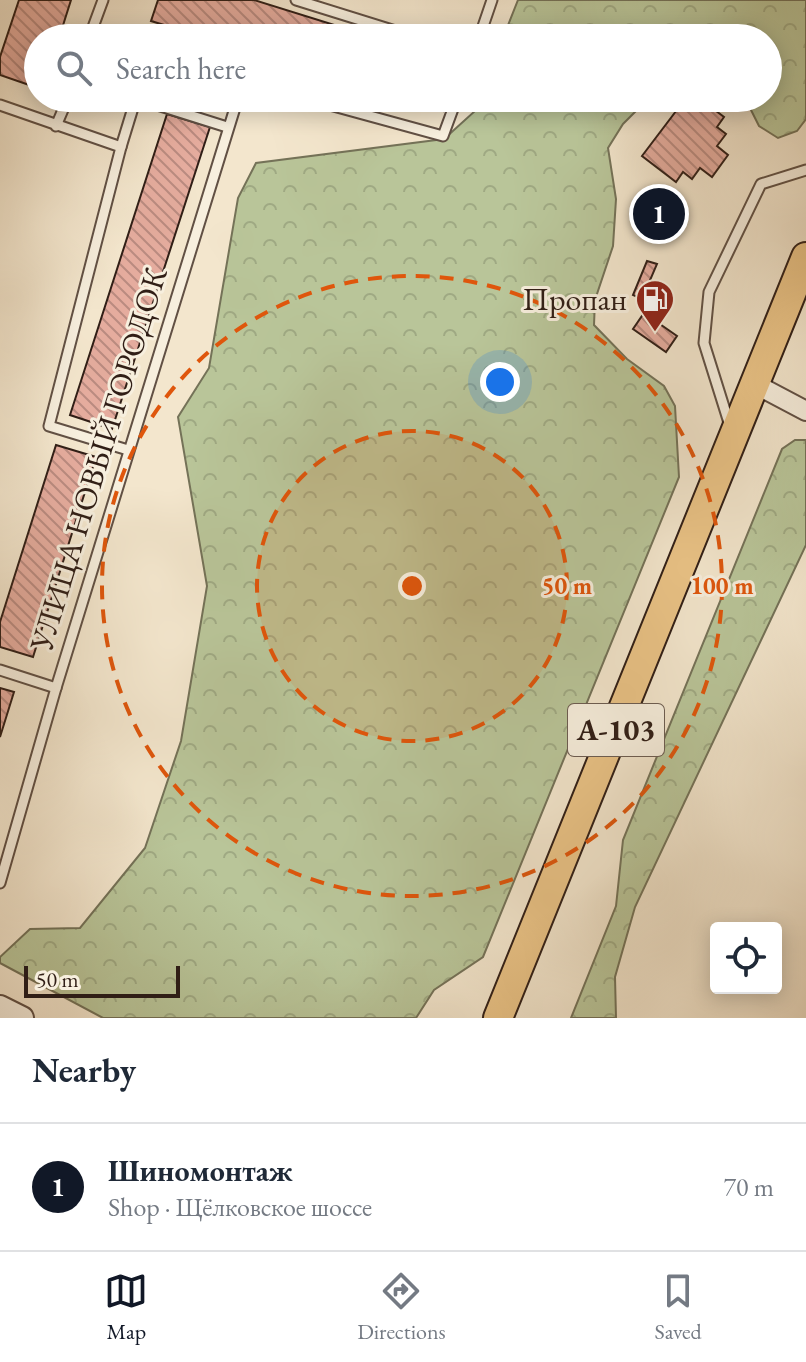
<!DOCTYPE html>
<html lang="en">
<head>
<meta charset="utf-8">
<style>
  :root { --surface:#fff; --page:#f2f2f3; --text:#1f2937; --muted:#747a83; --line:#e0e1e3; --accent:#111827 }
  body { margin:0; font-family:"EB Garamond",serif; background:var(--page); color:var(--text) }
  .controls { position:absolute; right:24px; bottom:24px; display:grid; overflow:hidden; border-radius:8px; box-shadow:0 4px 20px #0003 }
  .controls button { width:72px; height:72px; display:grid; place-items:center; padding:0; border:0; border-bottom:2px solid var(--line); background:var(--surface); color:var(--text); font:40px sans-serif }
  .scale { position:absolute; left:24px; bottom:20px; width:156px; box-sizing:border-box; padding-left:8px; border:4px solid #301e16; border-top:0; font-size:22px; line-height:28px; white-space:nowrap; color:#301e16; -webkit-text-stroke:6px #f7efde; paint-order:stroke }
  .you { position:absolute; left:500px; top:382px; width:28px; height:28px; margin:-20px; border:6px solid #fff; border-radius:50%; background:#1a73e8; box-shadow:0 0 0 12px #1a73e833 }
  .badge { display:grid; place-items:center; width:52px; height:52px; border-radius:50%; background:var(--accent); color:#fff; font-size:26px; font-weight:700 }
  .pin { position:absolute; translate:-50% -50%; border:4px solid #fff; box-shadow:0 2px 8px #0006 }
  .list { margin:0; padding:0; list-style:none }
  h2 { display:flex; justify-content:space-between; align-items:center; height:104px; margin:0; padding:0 32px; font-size:34px }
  h2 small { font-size:26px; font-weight:400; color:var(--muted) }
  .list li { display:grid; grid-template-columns:52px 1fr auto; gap:24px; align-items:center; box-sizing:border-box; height:128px; padding:0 32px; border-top:2px solid var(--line) }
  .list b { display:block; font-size:30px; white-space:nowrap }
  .list p { margin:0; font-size:26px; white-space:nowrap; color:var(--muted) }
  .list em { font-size:26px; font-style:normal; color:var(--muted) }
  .icon { flex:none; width:44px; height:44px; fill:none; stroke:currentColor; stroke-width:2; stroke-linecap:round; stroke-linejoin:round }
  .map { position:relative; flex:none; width:806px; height:1018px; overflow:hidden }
  .search { position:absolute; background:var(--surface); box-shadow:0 4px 20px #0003; left:24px; right:24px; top:24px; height:88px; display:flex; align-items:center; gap:20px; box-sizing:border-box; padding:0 28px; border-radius:44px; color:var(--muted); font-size:30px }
  .sheet { height:232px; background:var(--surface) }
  nav { display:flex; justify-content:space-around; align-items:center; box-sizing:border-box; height:112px; border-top:2px solid var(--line); background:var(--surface); font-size:22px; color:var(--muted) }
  nav a { display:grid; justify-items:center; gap:4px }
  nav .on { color:var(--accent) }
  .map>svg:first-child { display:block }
  .forest { fill:url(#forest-crowns); stroke:#747258; stroke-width:2 }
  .building { fill:url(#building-back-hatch); stroke:#301e16; stroke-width:2 }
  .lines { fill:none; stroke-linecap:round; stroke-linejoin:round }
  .service-casing { stroke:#615044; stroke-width:13 }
  .minor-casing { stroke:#615044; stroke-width:22 }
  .tertiary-casing { stroke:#615044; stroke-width:26 }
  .primary-casing { stroke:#301e16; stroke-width:32 }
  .service { stroke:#f7efde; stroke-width:9 }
  .minor { stroke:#f7efde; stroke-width:18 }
  .tertiary { stroke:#f7efde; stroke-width:22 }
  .primary { stroke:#eac386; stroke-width:28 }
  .ring { fill:none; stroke:#df560c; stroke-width:4; stroke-dasharray:14 10 }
  .labels { text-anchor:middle; stroke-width:6; stroke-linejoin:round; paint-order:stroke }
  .shield { fill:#f7efde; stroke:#6c5d52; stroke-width:2 }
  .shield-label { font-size:30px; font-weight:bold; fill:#301e16 }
  .poi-label { font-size:32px; fill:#301e16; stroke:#f7efde; text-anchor:end }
  .street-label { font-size:32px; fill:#301e16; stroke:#f7efde }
  .centre { fill:#df560c; stroke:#f7efde; stroke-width:4 }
  .ring-label { font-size:24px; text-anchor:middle; font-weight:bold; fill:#df560c; stroke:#f7efde; stroke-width:6; stroke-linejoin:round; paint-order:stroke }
</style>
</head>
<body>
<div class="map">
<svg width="806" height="1018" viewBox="0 0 806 1018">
  <defs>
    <pattern id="forest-crowns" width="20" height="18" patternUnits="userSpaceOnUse" patternTransform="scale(2)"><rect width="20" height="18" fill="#b9c599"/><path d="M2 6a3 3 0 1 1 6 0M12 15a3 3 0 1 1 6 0" fill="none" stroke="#9fa983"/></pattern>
    <pattern id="building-back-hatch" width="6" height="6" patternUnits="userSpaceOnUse" patternTransform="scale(2)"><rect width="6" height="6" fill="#e5ac9e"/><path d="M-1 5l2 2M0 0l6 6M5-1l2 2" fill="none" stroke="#ba8b80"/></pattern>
  </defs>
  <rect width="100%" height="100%" fill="#f3e6cd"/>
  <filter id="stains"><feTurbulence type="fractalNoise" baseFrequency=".0025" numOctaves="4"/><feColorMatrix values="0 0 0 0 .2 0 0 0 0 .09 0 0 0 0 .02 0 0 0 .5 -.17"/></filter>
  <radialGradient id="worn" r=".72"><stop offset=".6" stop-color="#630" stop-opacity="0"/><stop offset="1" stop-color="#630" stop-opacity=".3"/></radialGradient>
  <g class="forest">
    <path d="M 518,0 L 806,0 L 806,119 L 797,131 L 778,138 L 759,126 L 745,98 L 768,98 L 768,38 L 503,38 Z"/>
    <path d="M 481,98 L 649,98 L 623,124 L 608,148 L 616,199 L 613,246 L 595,300 L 594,325 L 627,359 L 664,386 L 675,406 L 679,477 L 483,957 L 434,990 L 416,1018 L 103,1018 L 0,963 L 0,957 L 30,929 L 80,928 L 145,848 L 181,741 L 207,586 L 178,417 L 209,368 L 238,198 L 256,163 L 444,139 L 475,111 Z"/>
    <path d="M 795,440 L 806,440 L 806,545 L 635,907 L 615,977 L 616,1018 L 571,1018 L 616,906 L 623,840 L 782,449 Z"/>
  </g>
  <g class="building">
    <path d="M 19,0 L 71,0 L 59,38 L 38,38 L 38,88 L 0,75 L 0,57 Z"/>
    <path d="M 158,0 L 254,0 L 376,38 L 207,38 L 151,21 Z"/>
    <path d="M 401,98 L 447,98 L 443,111 Z"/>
    <path d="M 686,98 L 699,98 L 724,117 L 717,127 L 726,134 L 717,146 L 728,155 L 712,177 L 700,168 L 692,179 L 683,172 L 676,182 L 642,156 Z"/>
    <path d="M 167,114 L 210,127 L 112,429 L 70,415 Z"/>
    <path d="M 658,199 L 673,205 L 660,238 L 645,232 Z"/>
    <path d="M 647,261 L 657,264 L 642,299 L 633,295 Z"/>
    <path d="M 644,313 L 677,336 L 666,352 L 633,329 Z"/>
    <path d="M 56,445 L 96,457 L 33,657 L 0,647 L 0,622 Z"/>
    <path d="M 0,688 L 14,692 L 0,737 Z"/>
  </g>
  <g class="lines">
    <g class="service-casing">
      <g id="service">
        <path d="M 296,0 L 418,38"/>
        <path d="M 91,33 L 107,38"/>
        <path d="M 89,38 L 103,0"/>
        <path d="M 479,38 L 492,0"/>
        <path d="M 135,98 L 227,127"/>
        <path d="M 304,98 L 443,136 L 457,98"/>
        <path d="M 0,105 L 121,147 L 49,426 L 128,450"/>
        <path d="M 56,126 L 68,98"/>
        <path d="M 121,147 L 136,98"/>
        <path d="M 730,426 L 704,343 L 709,292 L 761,184 L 806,170"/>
        <path d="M 0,670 L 56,688"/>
        <path d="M 0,883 L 56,688 L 238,98"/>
      </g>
    </g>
    <g class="minor-casing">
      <path id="minor" d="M 755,384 L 806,411"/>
    </g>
    <g class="tertiary-casing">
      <path id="tertiary" d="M 0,1007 L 22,1018"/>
    </g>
    <g class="primary-casing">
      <path id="primary" d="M 498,1018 L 806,257"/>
    </g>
    <use href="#service" class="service"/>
    <use href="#minor" class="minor"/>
    <use href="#tertiary" class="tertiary"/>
    <use href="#primary" class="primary"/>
  </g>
  <circle cx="412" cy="586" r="155" fill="#df560c" fill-opacity=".12"/>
  <g class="ring">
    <circle cx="412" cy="586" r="155"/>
    <circle cx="412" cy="586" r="310"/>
  </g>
  <defs>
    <g id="fuel-pin" transform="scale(2)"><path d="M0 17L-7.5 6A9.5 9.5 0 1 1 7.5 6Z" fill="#8f2418" stroke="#f7efde"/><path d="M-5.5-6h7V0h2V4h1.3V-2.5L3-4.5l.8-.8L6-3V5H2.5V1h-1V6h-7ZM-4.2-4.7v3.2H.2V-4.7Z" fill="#fff"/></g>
  </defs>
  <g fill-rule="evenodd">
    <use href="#fuel-pin" x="655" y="299"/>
  </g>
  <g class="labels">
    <rect class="shield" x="568" y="704" width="96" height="52" rx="6"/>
    <g class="shield-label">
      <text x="616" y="740">А-103</text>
    </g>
    <g class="poi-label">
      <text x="627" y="310">Пропан</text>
    </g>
    <g class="street-label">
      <text transform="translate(98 459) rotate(-73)" y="11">УЛИЦА НОВЫЙ ГОРОДОК</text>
    </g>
  </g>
  <circle cx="412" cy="586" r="12" class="centre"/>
  <g class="ring-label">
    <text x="567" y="594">50 m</text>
    <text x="722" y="594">100 m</text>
  </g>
  <rect width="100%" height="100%" filter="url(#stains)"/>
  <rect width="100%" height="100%" fill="url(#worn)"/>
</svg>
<div class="controls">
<button><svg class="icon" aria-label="locate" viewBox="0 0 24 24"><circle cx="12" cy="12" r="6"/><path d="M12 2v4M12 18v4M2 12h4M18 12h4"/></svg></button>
</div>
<div class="scale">50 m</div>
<div class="you"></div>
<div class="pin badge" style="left:659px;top:214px">1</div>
<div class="search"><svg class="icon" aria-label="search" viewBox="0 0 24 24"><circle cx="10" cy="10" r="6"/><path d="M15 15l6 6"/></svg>Search here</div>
</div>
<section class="sheet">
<h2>Nearby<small></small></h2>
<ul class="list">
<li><span class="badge">1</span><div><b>Шиномонтаж</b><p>Shop · Щёлковское шоссе</p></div><em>70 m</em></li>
</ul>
</section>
<nav>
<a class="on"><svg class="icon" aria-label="map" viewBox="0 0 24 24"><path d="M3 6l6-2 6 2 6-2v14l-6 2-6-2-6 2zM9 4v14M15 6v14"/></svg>Map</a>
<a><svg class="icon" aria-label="directions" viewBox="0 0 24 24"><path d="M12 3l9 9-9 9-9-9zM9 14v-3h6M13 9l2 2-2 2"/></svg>Directions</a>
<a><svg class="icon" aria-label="saved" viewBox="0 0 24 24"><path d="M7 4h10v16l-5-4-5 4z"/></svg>Saved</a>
</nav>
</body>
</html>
